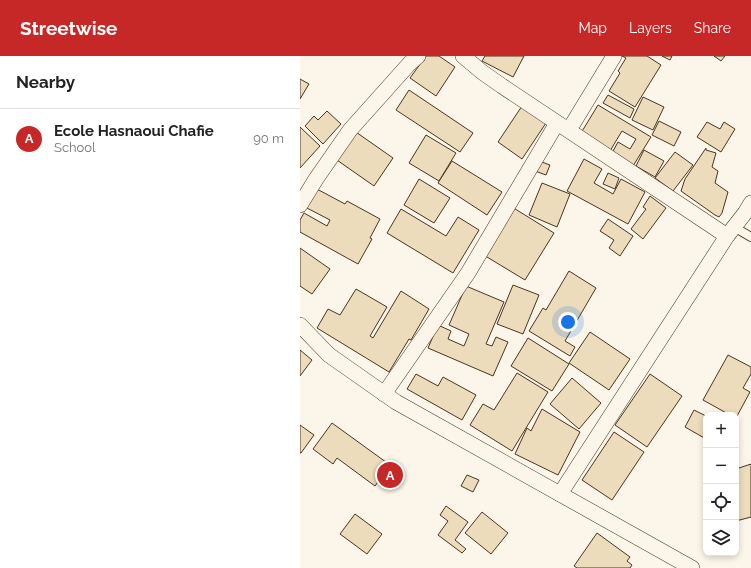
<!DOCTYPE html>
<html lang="en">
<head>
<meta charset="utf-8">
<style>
  :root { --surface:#fff; --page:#f6f6f6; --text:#222; --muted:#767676; --line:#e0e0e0; --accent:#c62828 }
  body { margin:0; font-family:Raleway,sans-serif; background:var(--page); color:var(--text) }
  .controls { position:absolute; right:12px; bottom:12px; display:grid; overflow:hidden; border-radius:8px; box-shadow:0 2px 6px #0003 }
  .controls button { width:36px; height:36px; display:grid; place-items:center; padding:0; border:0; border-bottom:1px solid var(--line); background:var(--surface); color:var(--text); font:20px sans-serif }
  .you { position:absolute; left:268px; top:266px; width:14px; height:14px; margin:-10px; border:3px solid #fff; border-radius:50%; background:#1a73e8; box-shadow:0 0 0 6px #1a73e833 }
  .badge { display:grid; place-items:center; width:26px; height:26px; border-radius:50%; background:var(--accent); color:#fff; font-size:13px; font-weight:700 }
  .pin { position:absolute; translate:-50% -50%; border:2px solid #fff; box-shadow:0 1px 4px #0006 }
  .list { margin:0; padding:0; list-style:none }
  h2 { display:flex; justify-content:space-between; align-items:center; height:52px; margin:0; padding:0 16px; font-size:17px }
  h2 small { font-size:13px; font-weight:400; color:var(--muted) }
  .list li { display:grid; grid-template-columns:26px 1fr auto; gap:12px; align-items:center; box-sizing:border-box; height:60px; padding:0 16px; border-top:1px solid var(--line) }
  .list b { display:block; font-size:15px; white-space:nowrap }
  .list p { margin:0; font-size:13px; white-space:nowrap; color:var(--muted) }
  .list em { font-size:13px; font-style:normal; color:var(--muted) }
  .icon { flex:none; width:22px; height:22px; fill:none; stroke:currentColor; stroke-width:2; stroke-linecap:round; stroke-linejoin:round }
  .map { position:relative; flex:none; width:451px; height:512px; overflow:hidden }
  header { display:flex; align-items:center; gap:24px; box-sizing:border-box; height:56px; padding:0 20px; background:var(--accent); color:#fff }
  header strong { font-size:19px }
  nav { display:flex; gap:22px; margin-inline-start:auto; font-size:14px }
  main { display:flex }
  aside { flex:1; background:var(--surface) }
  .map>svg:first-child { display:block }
  .building { fill:#ecdcbc; stroke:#4a3520 }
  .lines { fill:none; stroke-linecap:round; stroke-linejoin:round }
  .lane-casing { stroke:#4a3520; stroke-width:10 }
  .street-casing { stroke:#4a3520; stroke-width:16 }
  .lane { stroke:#fbf6e9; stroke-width:8 }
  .street { stroke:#fbf6e9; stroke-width:15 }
</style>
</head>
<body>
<header>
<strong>Streetwise</strong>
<nav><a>Map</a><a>Layers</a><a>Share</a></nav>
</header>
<main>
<aside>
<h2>Nearby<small></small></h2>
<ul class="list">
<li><span class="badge">A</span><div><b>Ecole Hasnaoui Chafie</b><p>School</p></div><em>90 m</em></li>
</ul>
</aside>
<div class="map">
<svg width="451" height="512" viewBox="0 0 451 512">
  <rect width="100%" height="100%" fill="#fbf6e9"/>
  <g class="building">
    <path d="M 126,0 L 139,0 L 155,11 L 136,40 L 110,22 Z"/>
    <path d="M 185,0 L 224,0 L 213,21 L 182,5 Z"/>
    <path d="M 322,0 L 347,0 L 361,9 L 335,51 L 309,35 L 320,17 L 318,15 L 326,2 Z"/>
    <path d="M 362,0 L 372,0 L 370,4 Z"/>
    <path d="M 414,0 L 425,0 L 421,5 Z"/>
    <path d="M 0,23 L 9,28 L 0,43 Z"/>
    <path d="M 109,34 L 173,77 L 160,96 L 96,54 Z"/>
    <path d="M 308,39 L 334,53 L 330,62 L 303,47 Z"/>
    <path d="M 343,41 L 364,51 L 353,74 L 332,64 Z"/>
    <path d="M 298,49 L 351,81 L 333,110 L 312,97 L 318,86 L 330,93 L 336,83 L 322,75 L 310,95 L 281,77 Z"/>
    <path d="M 222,50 L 246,67 L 222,103 L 198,86 Z"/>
    <path d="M 27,55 L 41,68 L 23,88 L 5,70 L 14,60 L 18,64 Z"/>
    <path d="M 359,65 L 381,76 L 374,90 L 352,79 Z"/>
    <path d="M 407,66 L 420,73 L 424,66 L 435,73 L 421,96 L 397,81 Z"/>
    <path d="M 0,71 L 20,90 L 0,112 Z"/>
    <path d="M 53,74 L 93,102 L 74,130 L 34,102 Z"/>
    <path d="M 126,79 L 156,97 L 139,125 L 109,107 Z"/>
    <path d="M 406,92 L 406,94 L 416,97 L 412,111 L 418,115 L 415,127 L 428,136 L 422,157 L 419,161 L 415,159 L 381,135 L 385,123 Z"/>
    <path d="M 344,94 L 364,105 L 355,121 L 336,110 Z"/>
    <path d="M 375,96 L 393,109 L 373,135 L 355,122 Z"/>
    <path d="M 284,103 L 302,113 L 294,127 L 313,138 L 321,123 L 345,136 L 328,168 L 267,135 Z"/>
    <path d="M 152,105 L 202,136 L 187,159 L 138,127 Z"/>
    <path d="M 239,105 L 250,109 L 246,119 L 235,115 Z"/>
    <path d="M 308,117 L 319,122 L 315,133 L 303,128 Z"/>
    <path d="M 119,123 L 150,142 L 134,167 L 104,149 Z"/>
    <path d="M 242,127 L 270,138 L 257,171 L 229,159 Z"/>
    <path d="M 15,132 L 45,148 L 47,145 L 80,163 L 70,182 L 72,183 L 58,208 L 0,176 L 0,164 L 4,157 L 27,170 L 30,164 L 5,151 Z"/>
    <path d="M 350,140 L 366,152 L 343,183 L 331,173 L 346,153 L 343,151 Z"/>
    <path d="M 212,151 L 254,177 L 225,224 L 182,198 Z"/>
    <path d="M 101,153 L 146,180 L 158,161 L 179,174 L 153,217 L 87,177 Z"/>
    <path d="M 308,163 L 333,180 L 320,200 L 309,192 L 314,184 L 300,175 Z"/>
    <path d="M 0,192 L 30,213 L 12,238 L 0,230 Z"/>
    <path d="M 269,215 L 296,232 L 265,285 L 275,291 L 270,300 L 229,275 L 243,252 L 246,254 Z"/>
    <path d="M 213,229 L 239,239 L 223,278 L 197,268 Z"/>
    <path d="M 166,230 L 204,246 L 186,288 L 192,290 L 196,281 L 208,286 L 193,320 L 128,292 L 138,269 L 151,275 L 148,283 L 164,290 L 169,278 L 149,269 Z"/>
    <path d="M 56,233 L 87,251 L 70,280 L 73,282 L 101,235 L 129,253 L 111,284 L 109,283 L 89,316 L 17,272 L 28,253 L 40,259 Z"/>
    <path d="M 290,276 L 330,303 L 309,334 L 269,307 Z"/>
    <path d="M 228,282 L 269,308 L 252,335 L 211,310 Z"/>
    <path d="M 0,294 L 12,304 L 0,320 Z"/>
    <path d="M 428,299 L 451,311 L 451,318 L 443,332 L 450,336 L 436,362 L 436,359 L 430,359 L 403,344 Z"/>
    <path d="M 217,317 L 248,336 L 212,395 L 170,369 L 183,348 L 194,354 Z"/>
    <path d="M 116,318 L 138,330 L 143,321 L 176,339 L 162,364 L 107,333 Z"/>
    <path d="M 350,318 L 382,340 L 347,391 L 315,369 Z"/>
    <path d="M 272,322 L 301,347 L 279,373 L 250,348 Z"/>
    <path d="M 242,353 L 280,376 L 258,419 L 215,398 L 227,372 L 231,375 Z"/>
    <path d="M 394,354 L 406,360 L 406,383 L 385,371 Z"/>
    <path d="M 32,367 L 90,409 L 75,430 L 37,402 L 33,408 L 13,393 Z"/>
    <path d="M 0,369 L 14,379 L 1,397 L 0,397 Z"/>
    <path d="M 314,376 L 344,396 L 312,444 L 282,424 Z"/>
    <path d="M 451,408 L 451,461 L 436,465 L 436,413 Z"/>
    <path d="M 167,419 L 179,424 L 173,436 L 161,430 Z"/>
    <path d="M 146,450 L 168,466 L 155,484 L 166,493 L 162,497 L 138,479 L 148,465 L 140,459 Z"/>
    <path d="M 182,456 L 208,477 L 191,498 L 165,477 Z"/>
    <path d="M 55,458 L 82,478 L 67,498 L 40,478 Z"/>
    <path d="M 297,477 L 330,501 L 327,505 L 332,509 L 330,512 L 277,512 L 274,510 Z"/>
  </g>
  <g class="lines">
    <g class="lane-casing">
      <path id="lane" d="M 434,171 L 451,181"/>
    </g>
    <g class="street-casing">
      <g id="street">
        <path d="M 163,0 L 182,16 L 202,30 L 427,180"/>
        <path d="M 269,74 L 314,0"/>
        <path d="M 0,149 L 16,123 L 50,74 L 110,7 L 118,0"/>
        <path d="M 0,269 L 29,299 L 96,346 L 392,512"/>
        <path d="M 84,338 L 168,217 L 257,67"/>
        <path d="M 260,438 L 427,180 L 445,157 L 451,147"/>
      </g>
    </g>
    <use href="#lane" class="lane"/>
    <use href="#street" class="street"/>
  </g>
</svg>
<div class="controls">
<button>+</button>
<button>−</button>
<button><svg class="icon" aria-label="locate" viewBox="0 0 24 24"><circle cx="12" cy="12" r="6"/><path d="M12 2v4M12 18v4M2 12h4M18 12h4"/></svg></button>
<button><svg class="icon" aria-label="layers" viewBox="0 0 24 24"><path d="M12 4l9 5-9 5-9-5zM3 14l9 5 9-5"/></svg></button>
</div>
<div class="you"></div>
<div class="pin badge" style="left:90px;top:419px">A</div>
</div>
</main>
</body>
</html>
